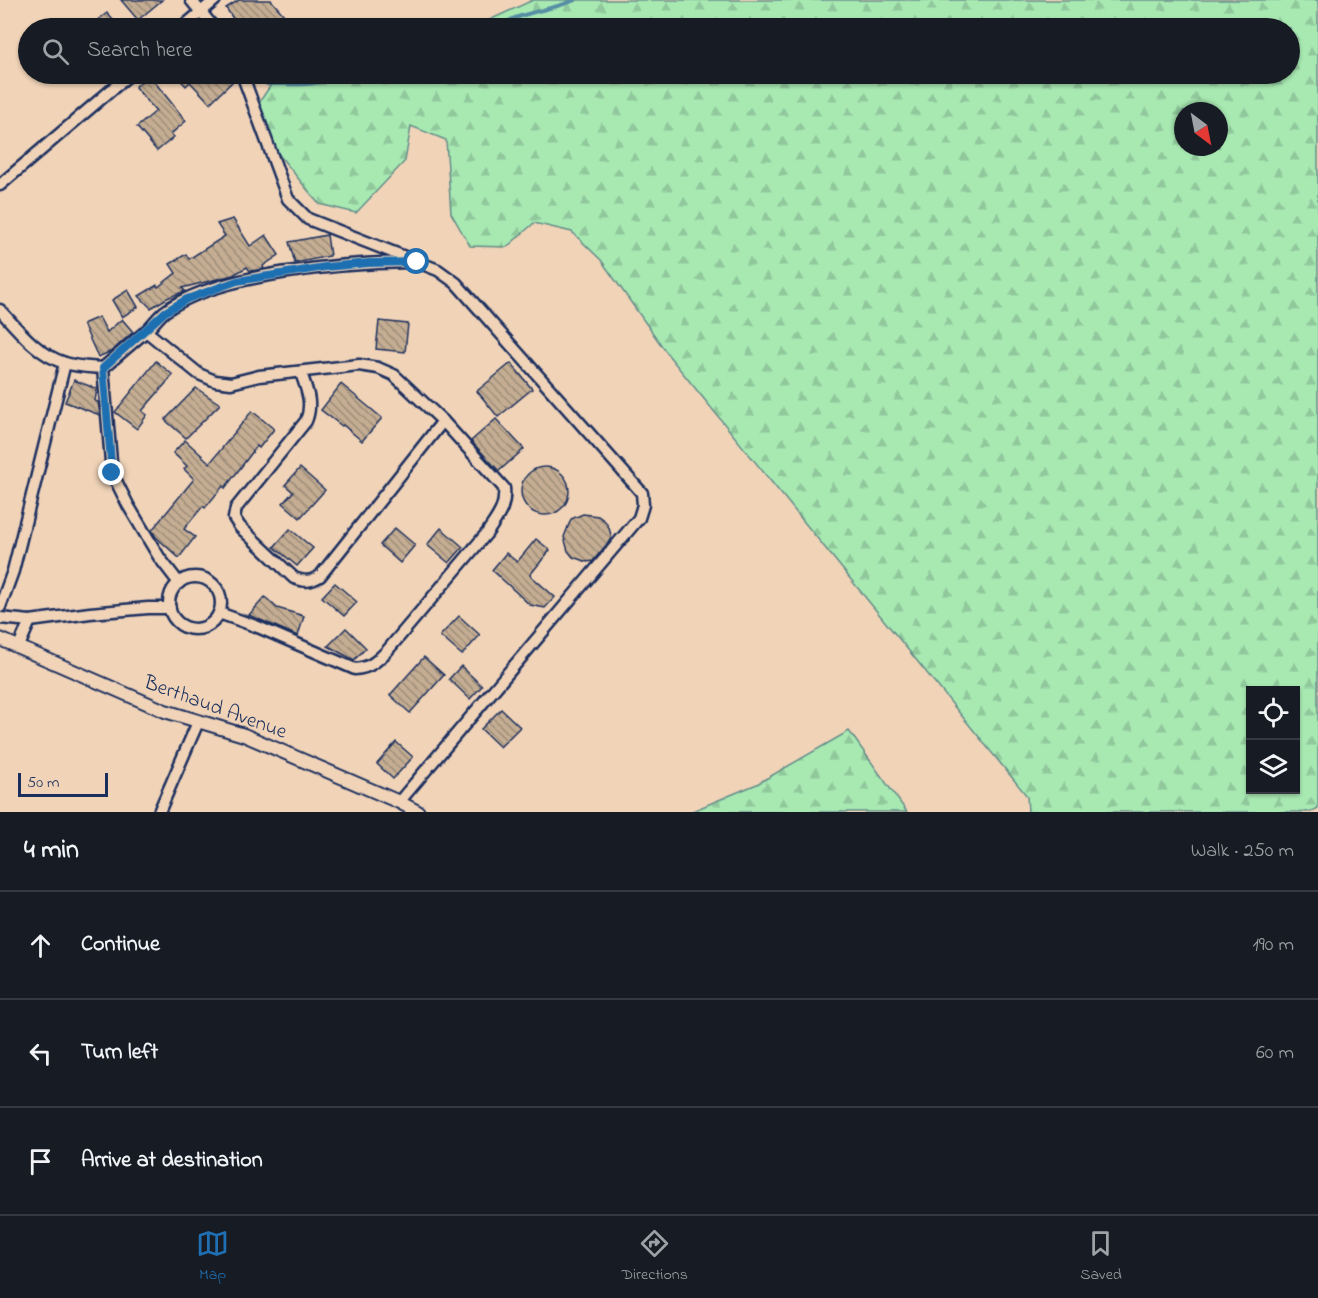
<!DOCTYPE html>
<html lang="en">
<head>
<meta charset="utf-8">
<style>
  :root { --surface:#171b24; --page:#20242c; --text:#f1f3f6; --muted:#9ea1a6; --line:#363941; --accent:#1f6fb2 }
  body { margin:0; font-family:"Indie Flower",sans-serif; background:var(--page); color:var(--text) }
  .controls { position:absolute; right:18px; bottom:18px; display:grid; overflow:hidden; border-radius:0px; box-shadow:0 2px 4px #0004 }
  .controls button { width:54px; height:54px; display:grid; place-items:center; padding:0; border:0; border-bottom:2px solid var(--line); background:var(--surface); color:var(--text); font:30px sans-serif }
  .compass { position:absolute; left:1174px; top:102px; width:54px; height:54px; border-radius:50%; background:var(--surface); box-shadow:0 2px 4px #0004; rotate:148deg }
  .scale { position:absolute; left:18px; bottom:15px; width:90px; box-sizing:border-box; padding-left:6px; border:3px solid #1b2f5e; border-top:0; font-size:16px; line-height:21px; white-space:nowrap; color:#1b2f5e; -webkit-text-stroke:4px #f1d4b8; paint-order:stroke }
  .stop { position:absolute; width:18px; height:18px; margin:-14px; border:4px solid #1f6fb2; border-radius:50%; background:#fff }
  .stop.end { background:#1f6fb2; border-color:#fff; box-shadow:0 2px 6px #0008 }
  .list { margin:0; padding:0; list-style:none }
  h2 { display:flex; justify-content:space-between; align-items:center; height:78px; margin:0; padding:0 24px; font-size:26px }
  h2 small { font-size:20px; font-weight:400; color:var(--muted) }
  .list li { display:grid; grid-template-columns:39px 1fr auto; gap:18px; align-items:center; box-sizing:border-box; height:108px; padding:0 24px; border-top:2px solid var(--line) }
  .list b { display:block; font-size:22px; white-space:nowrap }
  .list em { font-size:20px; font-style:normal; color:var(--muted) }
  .icon { flex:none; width:33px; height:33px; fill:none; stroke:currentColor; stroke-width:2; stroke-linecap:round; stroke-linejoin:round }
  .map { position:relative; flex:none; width:1318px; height:812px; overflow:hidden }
  .search { position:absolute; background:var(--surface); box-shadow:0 2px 4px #0004; left:18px; right:18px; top:18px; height:66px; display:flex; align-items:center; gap:15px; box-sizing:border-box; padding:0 21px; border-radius:33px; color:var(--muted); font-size:22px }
  .sheet { height:402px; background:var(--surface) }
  nav { display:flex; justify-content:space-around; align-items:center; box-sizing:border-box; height:84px; border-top:2px solid var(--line); background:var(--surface); font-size:16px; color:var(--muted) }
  nav a { display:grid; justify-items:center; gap:3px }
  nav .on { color:var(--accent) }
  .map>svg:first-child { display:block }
  .forest { fill:url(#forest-firs); stroke:#628c88; stroke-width:1.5; fill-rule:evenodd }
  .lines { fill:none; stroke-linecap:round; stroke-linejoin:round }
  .stream { stroke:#558da4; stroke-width:4 }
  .building { fill:url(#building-back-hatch); stroke:#1b2f5e; stroke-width:1.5 }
  .minor-casing { stroke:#1b2f5e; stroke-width:15 }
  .tertiary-casing { stroke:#1b2f5e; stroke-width:16 }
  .minor { stroke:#f1d4b8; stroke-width:10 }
  .tertiary { stroke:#f1d4b8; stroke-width:12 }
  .route { stroke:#1f6fb2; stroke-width:8 }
  .labels { text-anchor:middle; stroke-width:4.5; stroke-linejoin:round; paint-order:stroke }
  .street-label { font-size:21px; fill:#1b2f5e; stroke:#f1d4b8 }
</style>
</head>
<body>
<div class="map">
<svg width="1318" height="812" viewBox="0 0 1318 812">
  <defs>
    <pattern id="forest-firs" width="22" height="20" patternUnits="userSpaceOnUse" patternTransform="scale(1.5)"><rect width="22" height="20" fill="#a8e9b2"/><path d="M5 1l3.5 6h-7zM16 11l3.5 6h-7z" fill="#90c89c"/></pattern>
    <pattern id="building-back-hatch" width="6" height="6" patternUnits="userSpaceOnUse" patternTransform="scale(1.5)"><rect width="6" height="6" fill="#c4ad92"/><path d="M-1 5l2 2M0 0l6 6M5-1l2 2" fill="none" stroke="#9e8d7a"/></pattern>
  </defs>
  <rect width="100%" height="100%" fill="#f1d4b8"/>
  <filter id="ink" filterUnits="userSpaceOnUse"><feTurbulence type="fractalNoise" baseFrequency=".0167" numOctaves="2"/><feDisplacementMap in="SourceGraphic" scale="12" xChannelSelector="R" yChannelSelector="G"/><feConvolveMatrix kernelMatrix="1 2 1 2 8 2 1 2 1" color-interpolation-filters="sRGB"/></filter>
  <g filter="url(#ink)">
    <g class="forest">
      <path d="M 533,0 L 1318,0 L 1318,808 L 1311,812 L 1028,812 L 1027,796 L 669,356 L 601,260 L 572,232 L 534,223 L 507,247 L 470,246 L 451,213 L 446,140 L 411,126 L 405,161 L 356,213 L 319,204 L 272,146 L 256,107 L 277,76 L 283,74 L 1290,74 L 1290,28 L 455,28 L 483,23 ZM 1183,111 L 1219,111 L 1219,147 L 1183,147 ZM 1250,690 L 1296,690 L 1296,790 L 1250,790 Z"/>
      <path d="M 849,731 L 907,812 L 690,812 L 757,784 Z"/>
    </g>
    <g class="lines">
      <g class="stream">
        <path d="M 491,28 C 501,26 509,20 518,17 C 537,10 557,8 575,0"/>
        <path d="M 267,84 C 291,83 317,89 337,74"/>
      </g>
    </g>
    <g class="building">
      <path d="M 121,0 L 162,0 L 138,20 Z"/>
      <path d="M 239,0 L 271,0 L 295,28 L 274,28 L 270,23 L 261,28 L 239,28 L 226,8 Z"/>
      <path d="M 107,13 L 120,28 L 87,28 Z"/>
      <path d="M 175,74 L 228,74 L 232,82 L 210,103 L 190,82 L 186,86 Z"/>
      <path d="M 149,75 L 186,121 L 171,134 L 174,137 L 157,151 L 137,127 L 156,111 L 135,87 Z"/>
      <path d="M 233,219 L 250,246 L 266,235 L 279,255 L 263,266 L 264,269 L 250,271 L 247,267 L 233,275 L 182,288 L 185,291 L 167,298 L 151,308 L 139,296 L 157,285 L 158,287 L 176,273 L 170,264 L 186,254 L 189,259 L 225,236 L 217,224 Z"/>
      <path d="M 327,235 L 330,256 L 295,263 L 289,242 Z"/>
      <path d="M 128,290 L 138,307 L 122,317 L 112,300 Z"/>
      <path d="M 99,317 L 107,332 L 122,319 L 133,332 L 112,351 L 98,357 L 83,324 Z"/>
      <path d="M 379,321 L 408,324 L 405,352 L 376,349 Z"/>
      <path d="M 156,361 L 173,375 L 142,411 L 147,415 L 137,429 L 115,412 Z"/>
      <path d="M 511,363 L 532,389 L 498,417 L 477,391 Z"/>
      <path d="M 74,380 L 97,389 L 95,401 L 98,402 L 100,415 L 65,402 Z"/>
      <path d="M 341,384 L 382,418 L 362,441 L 343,425 L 342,426 L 321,410 Z"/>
      <path d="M 196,388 L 220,404 L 186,438 L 165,420 Z"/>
      <path d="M 252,411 L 274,429 L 259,448 L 257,446 L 225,488 L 223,486 L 205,508 L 203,506 L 184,529 L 195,537 L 179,558 L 156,537 L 152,530 L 194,479 L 184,469 L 187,466 L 173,453 L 185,440 L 210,463 Z"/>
      <path d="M 496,419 L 524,449 L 499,471 L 471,441 Z"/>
      <circle cx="545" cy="491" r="24"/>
      <path d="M 300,468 L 325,490 L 300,518 L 283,503 L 293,492 L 285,485 Z"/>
      <path d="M 583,514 L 598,516 L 605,521 L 609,528 L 611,535 L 611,539 L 593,561 L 587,562 L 573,557 L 568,551 L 564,537 L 571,519 Z"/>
      <path d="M 395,528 L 415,545 L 400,563 L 380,545 Z"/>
      <path d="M 441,528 L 463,547 L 449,563 L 427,545 Z"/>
      <path d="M 290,529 L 313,548 L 297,566 L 274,547 Z"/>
      <path d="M 536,539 L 550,550 L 530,575 L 555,597 L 545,608 L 530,605 L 492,570 L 506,553 L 517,562 Z"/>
      <path d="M 335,583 L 357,602 L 344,616 L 322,597 Z"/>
      <path d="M 265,597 L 277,608 L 304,616 L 298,636 L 249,615 Z"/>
      <path d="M 459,616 L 480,635 L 462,655 L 440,636 Z"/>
      <path d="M 346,628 L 366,648 L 354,660 L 328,646 Z"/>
      <path d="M 424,657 L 444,675 L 410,713 L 390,695 Z"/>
      <path d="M 461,666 L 482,686 L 470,699 L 449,679 Z"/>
      <path d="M 501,709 L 520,727 L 500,747 L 481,729 Z"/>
      <path d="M 396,742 L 413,757 L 393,779 L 377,764 Z"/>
    </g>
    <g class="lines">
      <g class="minor-casing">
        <g id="minor">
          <path d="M 191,0 L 214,28"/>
          <path d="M 182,28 L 215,0"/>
          <path d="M 242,74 L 288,199 L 308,219 L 438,270 L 456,283 L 642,493 L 643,505 L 639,518 L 399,802"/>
          <path d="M 0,185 L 130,74"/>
          <path d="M 0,310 C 18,330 38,355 65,363 C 77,367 91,367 103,368 C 117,356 131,344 145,332 C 152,326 157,318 164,312 C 215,273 347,263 411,262"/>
          <path d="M 146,331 L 199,374 L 215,381 L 231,383 L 259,376 L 359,365 L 378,368 L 394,375 L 443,421 L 504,488 C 506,508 498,516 487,533 L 387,651 C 377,661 370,668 355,669 L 258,627 L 219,613"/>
          <path d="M 103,368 L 112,473 L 128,505 L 159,557 L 179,583"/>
          <path d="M 301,373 C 307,390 313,404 306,421 L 236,508 L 234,518 L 240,527 L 294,578 C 305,582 310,582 320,576 L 443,421"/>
          <circle cx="195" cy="603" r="26"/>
          <path d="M 0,607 L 13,571 L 65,363"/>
          <path d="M 0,618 L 30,621 L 90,613 L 148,608 L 170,608"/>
          <path d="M 19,646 L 30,621"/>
          <path d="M 159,812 L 198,722"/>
        </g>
      </g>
      <g class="tertiary-casing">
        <path id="tertiary" d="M 0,639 L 165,711 L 244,735 L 399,802 L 418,812"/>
      </g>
      <use href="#minor" class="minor"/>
      <use href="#tertiary" class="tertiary"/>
    </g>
  </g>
  <g class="lines" filter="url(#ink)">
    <path class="route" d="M 112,473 L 103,368 L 165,312 L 187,299 L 237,281 L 325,267 L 369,263 L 417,262"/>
  </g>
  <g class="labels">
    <g class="street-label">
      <text transform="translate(216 706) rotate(20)" y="7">Berthaud Avenue</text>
    </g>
  </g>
</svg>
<div class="controls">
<button><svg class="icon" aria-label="locate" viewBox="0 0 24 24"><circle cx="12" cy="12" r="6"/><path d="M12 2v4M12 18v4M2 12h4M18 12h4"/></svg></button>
<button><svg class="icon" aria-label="layers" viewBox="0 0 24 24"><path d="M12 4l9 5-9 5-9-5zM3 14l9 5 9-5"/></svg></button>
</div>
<svg class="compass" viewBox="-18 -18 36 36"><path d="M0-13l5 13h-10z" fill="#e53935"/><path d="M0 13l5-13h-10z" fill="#9ea1a6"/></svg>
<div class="scale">50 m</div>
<div class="stop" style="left:417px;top:262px"></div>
<div class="stop end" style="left:112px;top:473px"></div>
<div class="search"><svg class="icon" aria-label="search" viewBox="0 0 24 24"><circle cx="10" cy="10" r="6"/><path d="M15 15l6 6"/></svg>Search here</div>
</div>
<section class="sheet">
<h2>4 min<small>Walk · 250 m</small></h2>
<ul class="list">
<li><svg class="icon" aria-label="ahead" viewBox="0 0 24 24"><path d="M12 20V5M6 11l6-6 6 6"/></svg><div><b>Continue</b></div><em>190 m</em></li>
<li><svg class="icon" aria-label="left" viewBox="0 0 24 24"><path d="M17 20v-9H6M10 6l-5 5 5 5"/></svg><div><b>Turn left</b></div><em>60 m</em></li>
<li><svg class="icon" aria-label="arrive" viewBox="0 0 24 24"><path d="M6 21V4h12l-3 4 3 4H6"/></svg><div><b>Arrive at destination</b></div></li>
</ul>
</section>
<nav>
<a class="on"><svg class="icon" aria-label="map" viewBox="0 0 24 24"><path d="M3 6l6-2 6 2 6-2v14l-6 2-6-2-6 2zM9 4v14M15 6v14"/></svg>Map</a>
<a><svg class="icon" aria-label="directions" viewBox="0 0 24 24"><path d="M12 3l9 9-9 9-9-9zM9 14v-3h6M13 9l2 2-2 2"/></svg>Directions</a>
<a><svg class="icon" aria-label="saved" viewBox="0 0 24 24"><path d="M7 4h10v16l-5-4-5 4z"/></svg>Saved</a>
</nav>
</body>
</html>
